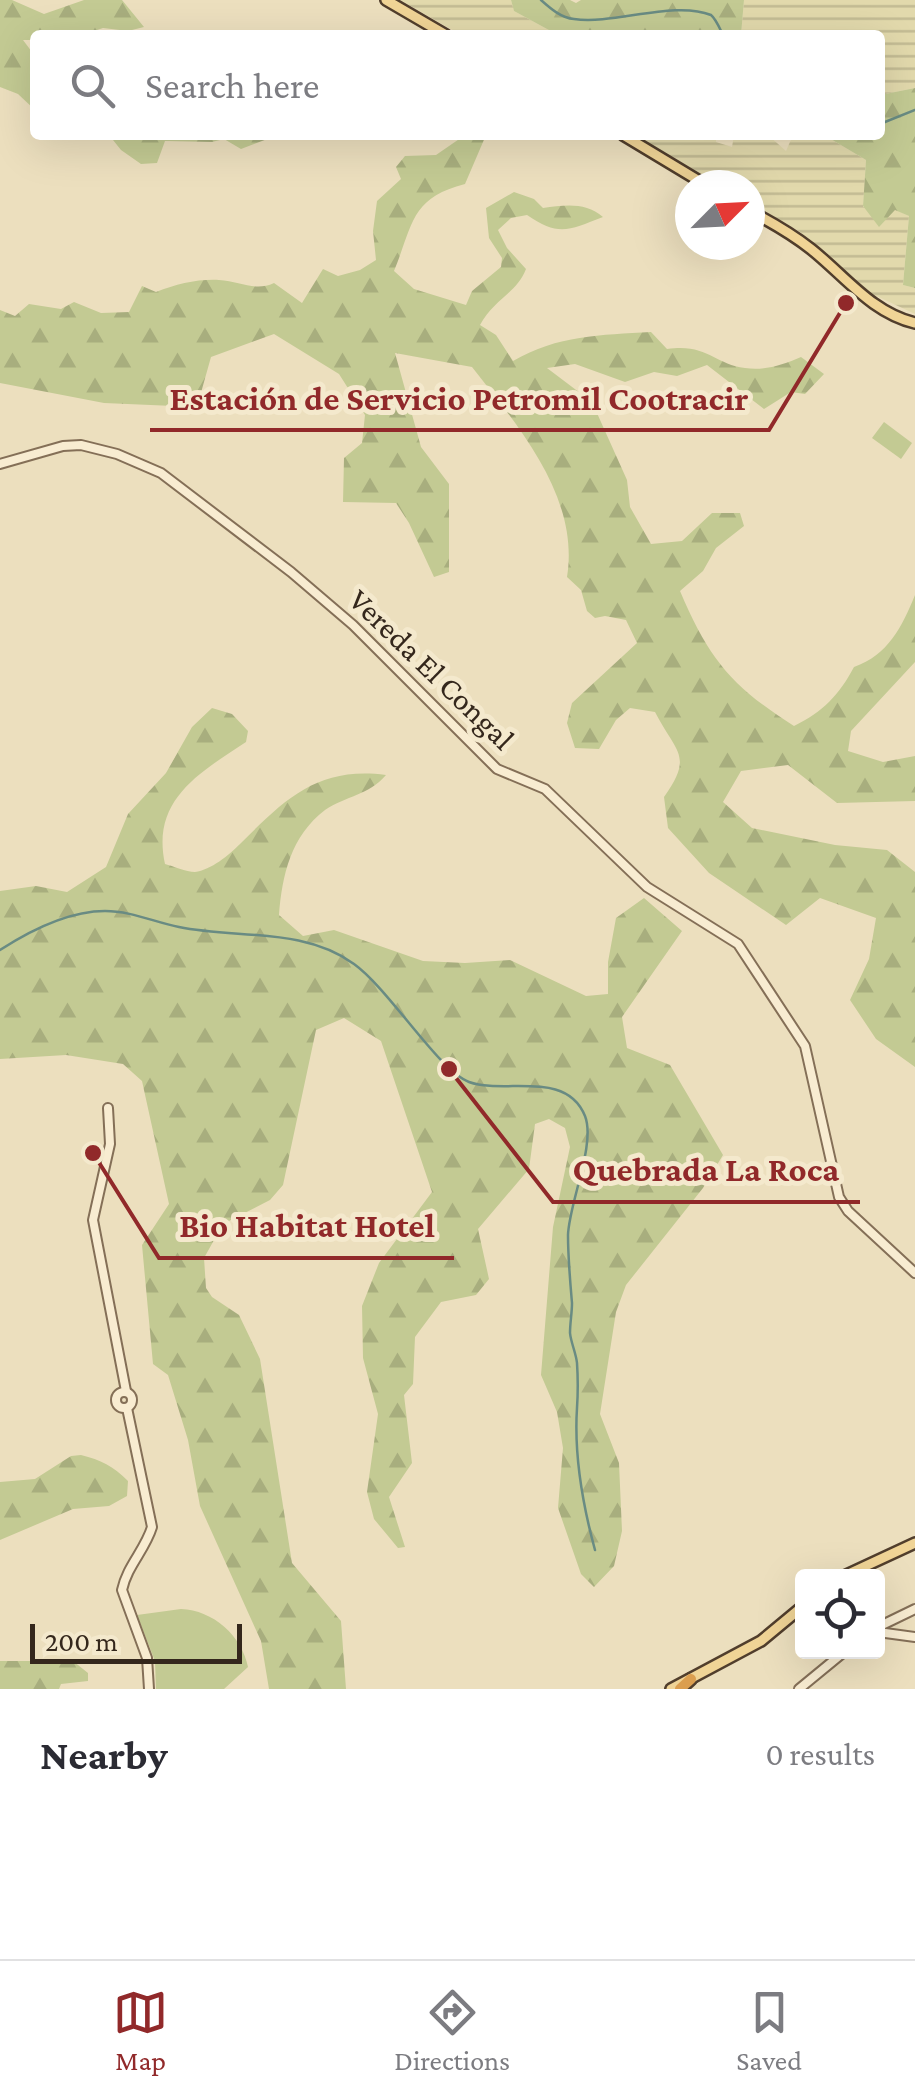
<!DOCTYPE html>
<html lang="en">
<head>
<meta charset="utf-8">
<style>
  :root { --surface:#fff; --page:#f7f7f7; --text:#2b2b33; --muted:#7c7c81; --line:#e1e1e2; --accent:#91292a }
  body { margin:0; font-family:"Crimson Pro",serif; background:var(--page); color:var(--text) }
  .controls { position:absolute; right:30px; bottom:30px; display:grid; overflow:hidden; border-radius:10px; box-shadow:0 10px 40px #0002 }
  .controls button { width:90px; height:90px; display:grid; place-items:center; padding:0; border:0; border-bottom:2px solid var(--line); background:var(--surface); color:var(--text); font:50px sans-serif }
  .compass { position:absolute; left:675px; top:170px; width:90px; height:90px; border-radius:50%; background:var(--surface); box-shadow:0 10px 40px #0002; rotate:66deg }
  .scale { position:absolute; left:30px; bottom:25px; width:212px; box-sizing:border-box; padding-left:10px; border:5px solid #34271c; border-top:0; font-size:28px; line-height:35px; white-space:nowrap; color:#34271c; -webkit-text-stroke:8px #f4e9cd; paint-order:stroke }
  .list { margin:0; padding:0; list-style:none }
  h2 { display:flex; justify-content:space-between; align-items:center; height:130px; margin:0; padding:0 40px; font-size:42px }
  h2 small { font-size:32px; font-weight:400; color:var(--muted) }
  .icon { flex:none; width:55px; height:55px; fill:none; stroke:currentColor; stroke-width:2; stroke-linecap:round; stroke-linejoin:round }
  .map { position:relative; flex:none; width:915px; height:1689px; overflow:hidden }
  .search { position:absolute; background:var(--surface); box-shadow:0 10px 40px #0002; left:30px; right:30px; top:30px; height:110px; display:flex; align-items:center; gap:25px; box-sizing:border-box; padding:0 35px; border-radius:10px; color:var(--muted); font-size:38px }
  .sheet { height:270px; background:var(--surface) }
  nav { display:flex; justify-content:space-around; align-items:center; box-sizing:border-box; height:140px; border-top:2px solid var(--line); background:var(--surface); font-size:28px; color:var(--muted) }
  nav a { display:grid; justify-items:center; gap:5px }
  nav .on { color:var(--accent) }
  .map>svg:first-child { display:block }
  .farmland { fill:url(#farmland-rules) }
  .green { fill:#c3ca93 }
  .forest { fill:url(#forest-firs) }
  .lines { fill:none; stroke-linecap:round; stroke-linejoin:round }
  .stream { stroke:#698b83; stroke-width:2.5 }
  .minor-casing { stroke:#846f57; stroke-width:12 }
  .major-casing { stroke:#513e2c; stroke-width:14 }
  .highway-casing { stroke:#513e2c; stroke-width:15 }
  .minor { stroke:#f8ecd1; stroke-width:8 }
  .major { stroke:#f0d496; stroke-width:9 }
  .highway { stroke:#db9e4f; stroke-width:10 }
  .labels { text-anchor:middle; stroke-width:10; stroke-linejoin:round; paint-order:stroke }
  .street-label { font-size:32px; fill:#34271c; stroke:#f4e9cd }
  .leader { fill:none; stroke:#91292a; stroke-width:4 }
  .callout-dot { fill:#91292a; stroke:#f4e9cd; stroke-width:4 }
  .callout-label { font-size:35px; text-anchor:middle; font-weight:bold; fill:#91292a; stroke:#f4e9cd; stroke-width:10; stroke-linejoin:round; paint-order:stroke }
</style>
</head>
<body>
<div class="map">
<svg width="915" height="1689" viewBox="0 0 915 1689">
  <defs>
    <pattern id="farmland-rules" width="6" height="5" patternUnits="userSpaceOnUse" patternTransform="scale(2.5)"><rect width="6" height="5" fill="#e2d9ac"/><path d="M0 2.5h6" fill="none" stroke="#c2ba93"/></pattern>
    <pattern id="forest-firs" width="22" height="20" patternUnits="userSpaceOnUse" patternTransform="scale(2.5)"><rect width="22" height="20" fill="#c3ca93"/><path d="M5 1l3.5 6h-7zM16 11l3.5 6h-7z" fill="#a8ae7e"/></pattern>
  </defs>
  <rect width="100%" height="100%" fill="#ecdfbe"/>
  <g class="farmland">
    <path d="M 400,0 L 511,0 L 514,11 L 558,35 L 461,35 Z"/>
    <path d="M 744,0 L 915,0 L 915,88 L 880,95 L 880,35 L 741,35 Z"/>
    <path d="M 635,135 L 716,135 L 716,142 L 732,147 L 734,135 L 768,135 L 786,151 L 793,135 L 824,135 L 866,160 L 863,207 L 895,209 L 909,216 L 903,285 L 915,288 L 915,314 L 870,293 L 800,232 L 750,203 L 750,185 L 720,185 Z"/>
  </g>
  <g class="green">
    <path d="M 884,422 L 912,443 L 901,459 L 872,438 Z"/>
    <path d="M 181,1609 C 213,1610 242,1636 248,1667 L 224,1689 L 156,1689 L 155,1661 L 137,1615 Z"/>
  </g>
  <g class="forest">
    <path d="M 0,0 L 12,0 L 44,14 L 84,0 L 122,0 L 144,27 L 128,31 L 103,28 L 82,35 L 35,35 L 35,40 L 23,40 L 35,56 L 35,110 L 18,94 L 0,87 Z"/>
    <path d="M 511,0 L 570,0 L 576,3 L 581,0 L 744,0 L 741,35 L 558,35 L 514,11 Z"/>
    <path d="M 915,88 L 915,288 L 903,285 L 909,216 L 895,210 L 879,227 L 863,206 L 866,160 L 824,135 L 880,135 L 880,95 Z"/>
    <path d="M 109,135 L 278,135 L 241,149 L 224,139 L 212,142 L 165,141 L 157,163 L 141,164 L 121,150 Z"/>
    <path d="M 465,135 L 486,135 L 465,184 C 410,198 413,225 394,271 L 414,289 L 466,305 L 472,291 L 501,267 L 502,258 L 489,238 L 486,208 L 514,192 L 534,199 L 543,208 C 565,205 586,202 603,217 C 569,230 559,237 527,215 L 511,218 L 498,230 L 507,248 L 526,269 C 517,293 494,299 480,325 L 496,335 L 513,361 C 558,335 600,335 651,332 L 667,349 C 707,343 714,364 745,368 C 764,371 783,365 801,357 L 824,374 L 805,394 L 791,392 L 764,409 L 707,365 L 677,376 L 654,372 L 625,382 L 575,364 L 547,368 L 592,402 L 627,480 L 630,507 L 651,544 L 682,541 L 712,513 L 740,513 L 744,526 L 716,548 L 703,571 L 680,591 C 709,659 731,686 794,726 C 823,712 839,695 854,667 C 888,655 902,627 915,595 L 915,662 L 851,731 L 848,751 L 883,762 L 915,756 L 915,801 L 837,803 L 788,765 L 741,771 L 723,802 L 752,828 L 835,845 L 887,850 L 915,872 L 915,1067 L 876,1039 L 850,1000 L 869,959 L 876,918 L 820,898 L 786,925 L 709,873 L 668,828 L 664,797 C 694,755 676,753 655,712 L 630,708 L 616,720 L 599,749 L 575,748 L 567,723 L 572,703 L 637,643 L 626,620 L 605,616 L 595,618 L 587,611 L 581,590 L 567,577 C 580,497 518,426 472,367 L 395,353 L 421,447 L 449,484 L 449,572 L 434,577 L 409,523 L 396,503 L 343,502 L 344,458 L 362,443 L 365,415 L 339,374 L 274,334 L 211,357 L 197,407 L 104,403 L 0,383 L 0,310 L 15,316 L 29,304 L 61,309 L 74,302 L 101,313 L 129,312 L 142,286 L 156,292 C 177,284 197,279 219,280 C 240,281 255,292 274,283 L 302,303 L 323,269 L 338,276 L 360,270 L 376,260 L 373,231 L 377,201 L 401,179 L 396,167 L 405,156 L 436,155 Z"/>
    <path d="M 212,708 L 232,714 L 248,731 L 246,742 C 199,773 151,800 165,864 C 173,866 186,872 195,872 C 211,870 229,855 240,844 C 285,799 318,766 386,775 C 369,795 346,796 325,810 C 291,836 282,875 279,915 L 303,936 L 334,930 L 423,961 L 465,963 L 510,960 L 586,996 L 608,994 L 608,962 L 616,918 L 644,898 L 682,931 L 622,1017 L 627,1048 L 670,1065 L 723,1155 L 703,1188 L 626,1285 L 616,1312 L 600,1414 L 619,1463 L 622,1531 L 614,1566 L 594,1587 L 581,1574 L 558,1508 L 563,1448 L 557,1412 L 541,1375 L 553,1227 L 570,1147 L 565,1128 L 549,1119 L 535,1124 L 529,1169 L 478,1229 L 489,1279 L 476,1295 L 441,1302 L 415,1337 L 413,1384 L 404,1395 L 412,1463 L 389,1497 L 405,1547 L 398,1548 L 374,1519 L 367,1492 L 378,1414 L 363,1358 L 362,1306 L 379,1263 L 432,1192 L 381,1041 L 344,1018 L 316,1030 L 283,1185 L 270,1200 L 223,1224 L 204,1258 L 206,1288 L 212,1297 L 239,1315 L 260,1359 L 292,1563 L 341,1621 L 346,1689 L 269,1689 L 261,1641 L 200,1506 L 188,1440 L 168,1375 L 153,1364 L 142,1245 L 169,1204 L 142,1081 L 123,1064 L 66,1055 L 0,1059 L 0,891 L 36,886 L 67,892 L 106,867 L 128,814 L 166,773 L 192,727 Z"/>
    <path d="M 81,1455 C 101,1460 113,1466 128,1481 L 127,1496 L 109,1506 L 73,1509 L 0,1540 L 0,1482 L 35,1479 L 71,1456 Z"/>
    <path d="M 0,1661 L 73,1661 L 88,1673 L 88,1681 L 61,1684 L 59,1689 L 0,1689 Z"/>
  </g>
  <g class="lines">
    <g class="stream">
      <path d="M 541,0 C 550,8 561,18 574,19 C 614,25 674,0 711,15 C 716,19 720,29 723,35"/>
      <path d="M 880,124 L 915,110"/>
      <path d="M 0,950 C 31,930 68,911 105,911 C 131,911 154,922 179,927 C 237,939 303,927 354,964 C 389,989 439,1071 469,1082 C 505,1095 566,1069 585,1116 C 596,1144 569,1203 568,1235 C 568,1258 570,1280 572,1303 C 572,1313 570,1323 570,1333 C 571,1343 576,1353 577,1363 C 578,1378 578,1393 577,1408 C 574,1454 583,1506 595,1550"/>
    </g>
    <g class="minor-casing">
      <g id="minor">
        <path d="M 0,464 L 63,446 L 81,445 L 117,454 L 161,473 L 291,572 L 353,625 L 497,769 L 545,789 L 647,887 L 738,944 L 805,1046 L 839,1197 L 848,1211 L 915,1273"/>
        <path d="M 108,1108 L 110,1144 L 93,1220 L 126,1391"/>
        <circle cx="124" cy="1400" r="8"/>
        <path d="M 127,1408 L 152,1527 C 145,1550 127,1566 122,1590 L 147,1658 L 149,1689"/>
        <path d="M 878,1627 L 915,1609"/>
        <path d="M 878,1632 L 915,1637"/>
        <path d="M 799,1689 L 844,1652"/>
      </g>
    </g>
    <g class="major-casing">
      <g id="major">
        <path d="M 386,0 L 446,35"/>
        <path d="M 623,135 L 706,185"/>
        <path d="M 750,211 C 771,222 792,234 811,249 C 845,276 872,313 915,323"/>
        <path d="M 844,1576 L 915,1543"/>
        <path d="M 671,1689 L 761,1641 L 802,1607"/>
      </g>
    </g>
    <g class="highway-casing">
      <path id="highway" d="M 680,1689 L 691,1679"/>
    </g>
    <use href="#minor" class="minor"/>
    <use href="#major" class="major"/>
    <use href="#highway" class="highway"/>
  </g>
  <g class="labels">
    <g class="street-label">
      <text transform="translate(432 669) rotate(44)" y="11">Vereda El Congal</text>
    </g>
  </g>
  <path class="leader" d="M846 303L769 430H150M449 1069L553 1202H860M93 1153L159 1258H454"/>
  <g class="callout-dot">
    <circle cx="846" cy="303" r="10"/>
    <circle cx="449" cy="1069" r="10"/>
    <circle cx="93" cy="1153" r="10"/>
  </g>
  <g class="callout-label">
    <text x="459" y="410">Estación de Servicio Petromil Cootracir</text>
    <text x="706" y="1181">Quebrada La Roca</text>
    <text x="307" y="1237">Bio Habitat Hotel</text>
  </g>
</svg>
<div class="controls">
<button><svg class="icon" aria-label="locate" viewBox="0 0 24 24"><circle cx="12" cy="12" r="6"/><path d="M12 2v4M12 18v4M2 12h4M18 12h4"/></svg></button>
</div>
<svg class="compass" viewBox="-18 -18 36 36"><path d="M0-13l5 13h-10z" fill="#e53935"/><path d="M0 13l5-13h-10z" fill="#7c7c81"/></svg>
<div class="scale">200 m</div>
<div class="search"><svg class="icon" aria-label="search" viewBox="0 0 24 24"><circle cx="10" cy="10" r="6"/><path d="M15 15l6 6"/></svg>Search here</div>
</div>
<section class="sheet">
<h2>Nearby<small>0 results</small></h2>
<ul class="list">
</ul>
</section>
<nav>
<a class="on"><svg class="icon" aria-label="map" viewBox="0 0 24 24"><path d="M3 6l6-2 6 2 6-2v14l-6 2-6-2-6 2zM9 4v14M15 6v14"/></svg>Map</a>
<a><svg class="icon" aria-label="directions" viewBox="0 0 24 24"><path d="M12 3l9 9-9 9-9-9zM9 14v-3h6M13 9l2 2-2 2"/></svg>Directions</a>
<a><svg class="icon" aria-label="saved" viewBox="0 0 24 24"><path d="M7 4h10v16l-5-4-5 4z"/></svg>Saved</a>
</nav>
</body>
</html>
